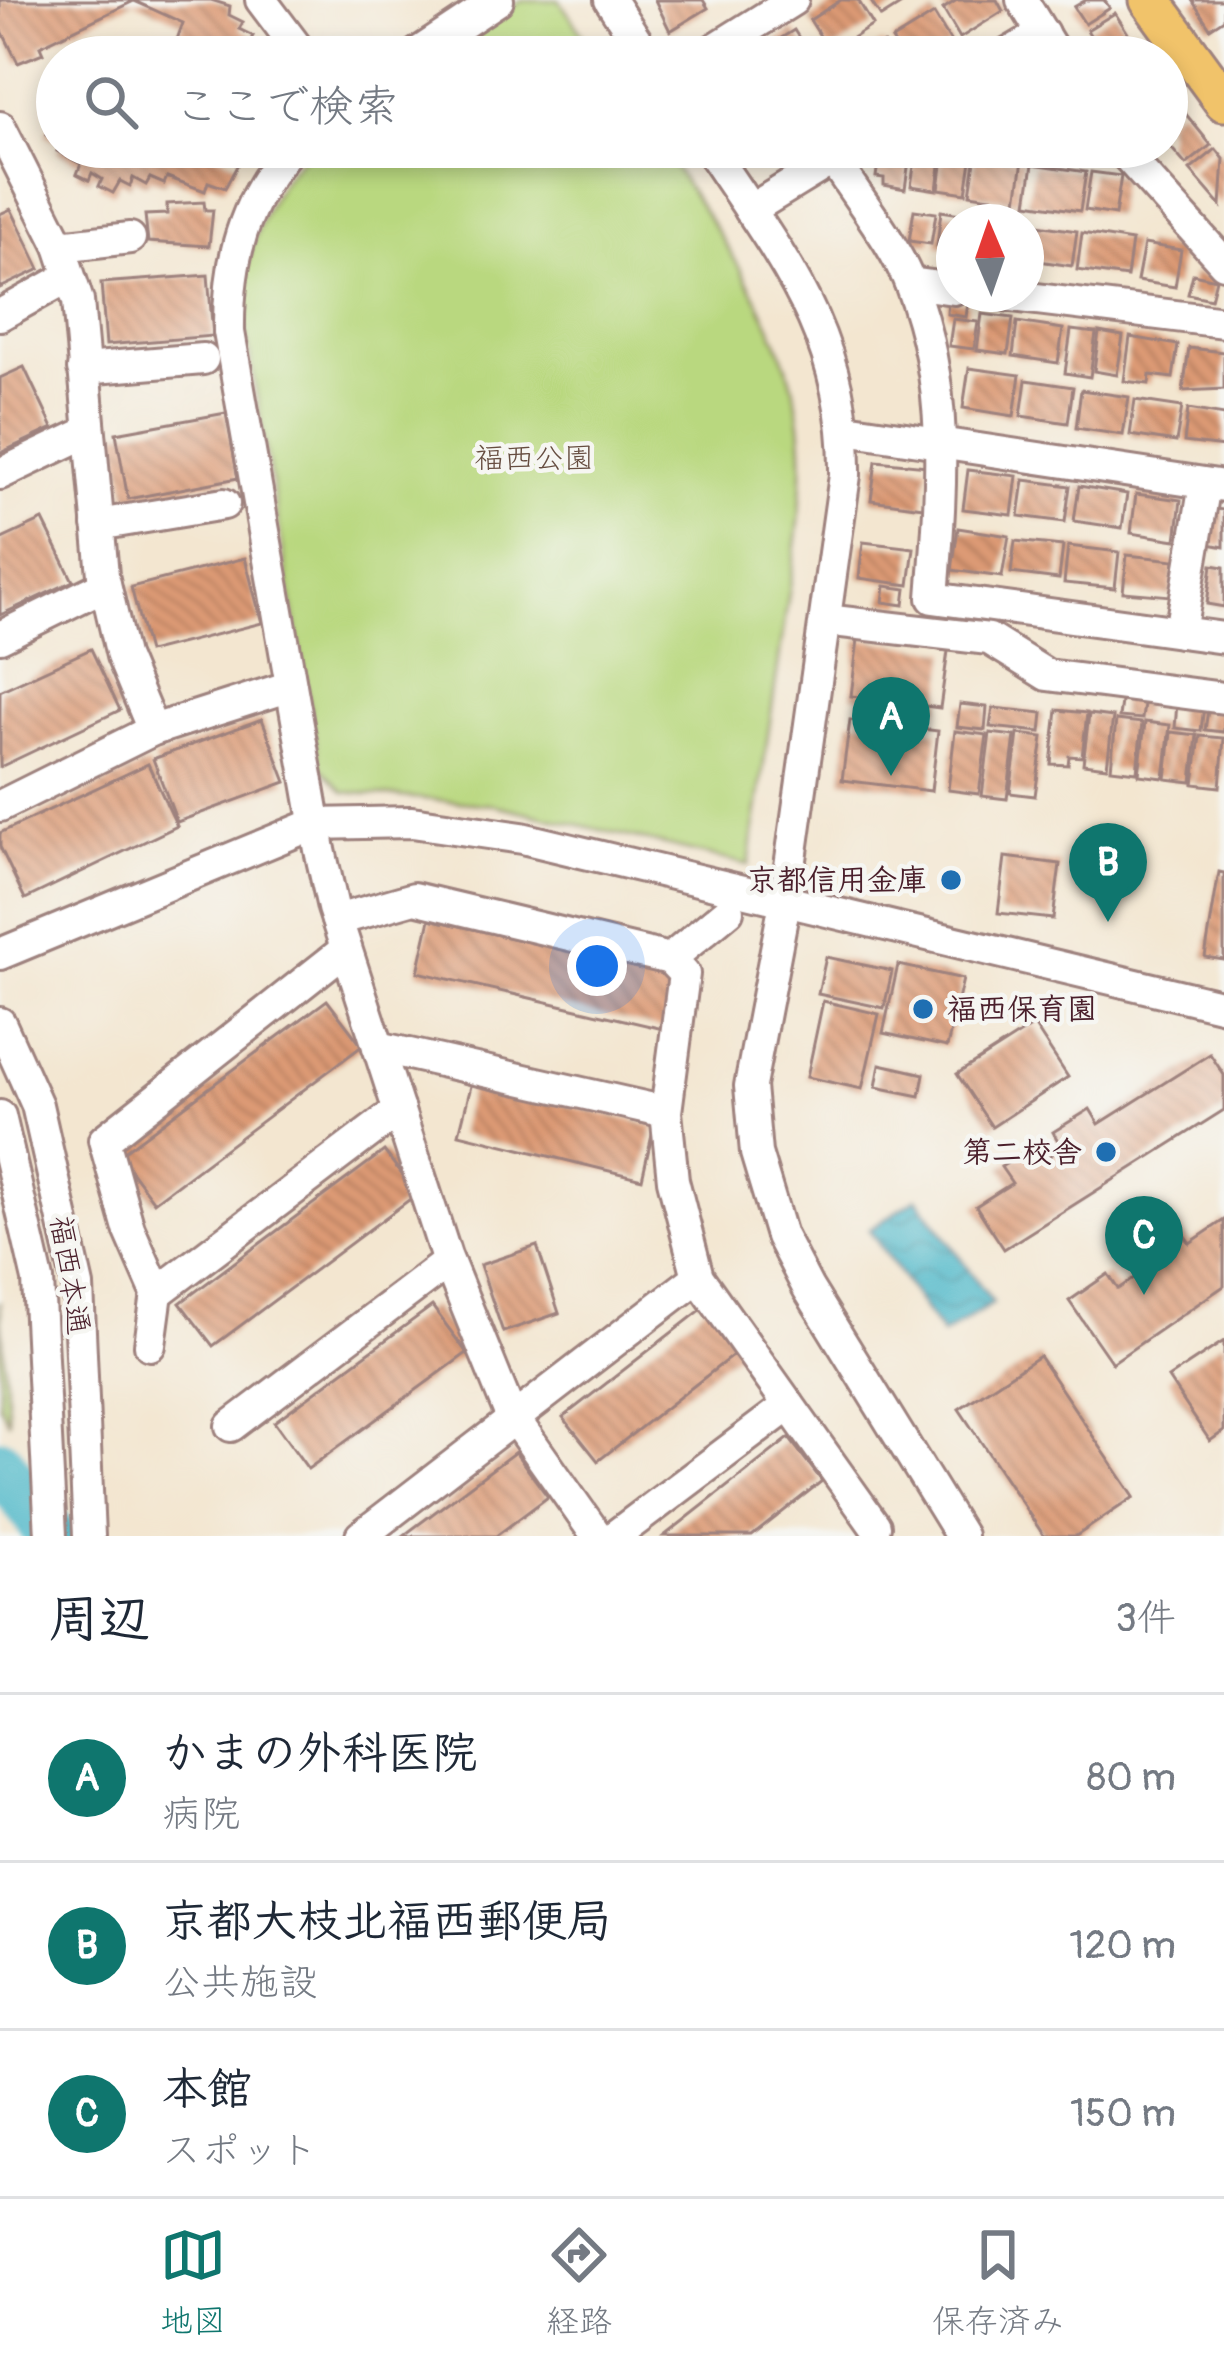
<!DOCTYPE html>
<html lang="ja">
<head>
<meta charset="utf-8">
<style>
  :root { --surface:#fff; --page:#f2f2f3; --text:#1f2937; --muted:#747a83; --line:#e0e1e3; --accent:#0f766e }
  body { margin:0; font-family:Pangolin,"Klee One",sans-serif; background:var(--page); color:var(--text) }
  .compass { position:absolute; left:936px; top:204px; width:108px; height:108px; border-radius:50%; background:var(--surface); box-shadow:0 6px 18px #0003; rotate:358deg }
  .you { position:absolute; left:597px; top:966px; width:42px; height:42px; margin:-30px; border:9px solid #fff; border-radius:50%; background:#1a73e8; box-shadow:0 0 0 18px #1a73e833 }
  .badge { display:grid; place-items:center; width:78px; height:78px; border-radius:50%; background:var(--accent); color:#fff; font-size:39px; font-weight:700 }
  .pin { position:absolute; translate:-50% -99px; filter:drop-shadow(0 3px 6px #0008) }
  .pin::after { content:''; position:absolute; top:63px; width:42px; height:36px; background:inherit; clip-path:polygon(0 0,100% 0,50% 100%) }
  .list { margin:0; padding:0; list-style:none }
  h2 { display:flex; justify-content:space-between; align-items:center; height:156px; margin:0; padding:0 48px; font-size:51px }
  h2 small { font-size:39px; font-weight:400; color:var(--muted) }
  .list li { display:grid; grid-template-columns:78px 1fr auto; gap:36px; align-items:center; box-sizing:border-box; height:168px; padding:0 48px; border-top:3px solid var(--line) }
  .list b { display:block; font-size:45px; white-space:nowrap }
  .list p { margin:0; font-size:39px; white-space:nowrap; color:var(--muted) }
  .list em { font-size:39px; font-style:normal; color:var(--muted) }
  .icon { flex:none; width:66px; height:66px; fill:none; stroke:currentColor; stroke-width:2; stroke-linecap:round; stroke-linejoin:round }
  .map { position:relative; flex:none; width:1224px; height:1536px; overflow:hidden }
  .search { position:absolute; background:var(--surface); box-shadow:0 6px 18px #0003; left:36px; right:36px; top:36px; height:132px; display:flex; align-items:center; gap:30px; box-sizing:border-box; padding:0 42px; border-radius:66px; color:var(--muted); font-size:45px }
  .sheet { height:660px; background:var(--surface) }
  nav { display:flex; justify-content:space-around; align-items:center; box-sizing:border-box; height:168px; border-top:3px solid var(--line); background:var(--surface); font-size:33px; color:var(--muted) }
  nav a { display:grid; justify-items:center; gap:6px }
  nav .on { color:var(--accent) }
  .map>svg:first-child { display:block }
  .park { fill:#b9d87f; stroke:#827c55; stroke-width:3 }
  .water { fill:url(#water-waves); stroke:#4a6a79; stroke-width:3 }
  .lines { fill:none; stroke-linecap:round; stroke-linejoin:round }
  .river { stroke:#4ab6c7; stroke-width:51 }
  .building { fill:url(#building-back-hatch) }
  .minor-casing { stroke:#9e827e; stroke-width:36 }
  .major-casing { stroke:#9e827e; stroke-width:45 }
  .minor { stroke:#fff; stroke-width:30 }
  .major { stroke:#f1c36a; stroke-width:39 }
  .poi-dot { fill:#1f6fb2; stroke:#f6f6f2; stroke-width:4.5 }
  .labels { text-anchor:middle; stroke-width:9; stroke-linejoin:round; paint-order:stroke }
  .park-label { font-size:30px; fill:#664d40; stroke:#f6f6f2 }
  .poi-label { font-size:30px; font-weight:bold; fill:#4a1f2b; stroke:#f6f6f2; text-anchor:end }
  .street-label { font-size:30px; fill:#4a1f2b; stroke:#f6f6f2 }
</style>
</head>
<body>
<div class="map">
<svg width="1224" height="1536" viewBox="0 0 1224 1536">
  <defs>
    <pattern id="water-waves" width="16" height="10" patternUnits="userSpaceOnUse" patternTransform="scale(3)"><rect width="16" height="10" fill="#4ab6c7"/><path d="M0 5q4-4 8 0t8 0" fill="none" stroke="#4093a2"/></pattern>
    <pattern id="building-back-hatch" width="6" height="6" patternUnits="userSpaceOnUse" patternTransform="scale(3)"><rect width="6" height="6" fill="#dc9a74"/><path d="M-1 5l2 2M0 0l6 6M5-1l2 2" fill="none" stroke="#b47d5f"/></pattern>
  </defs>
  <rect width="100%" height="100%" fill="#f6f6f2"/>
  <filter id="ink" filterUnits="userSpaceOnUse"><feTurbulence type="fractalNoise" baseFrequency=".00833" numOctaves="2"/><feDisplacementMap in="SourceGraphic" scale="24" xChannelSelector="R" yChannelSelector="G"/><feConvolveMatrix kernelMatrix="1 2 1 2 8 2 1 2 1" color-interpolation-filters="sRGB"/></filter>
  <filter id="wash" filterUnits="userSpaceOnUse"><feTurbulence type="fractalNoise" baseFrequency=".004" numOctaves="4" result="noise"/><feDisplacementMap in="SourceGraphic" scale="48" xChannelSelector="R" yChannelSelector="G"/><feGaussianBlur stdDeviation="2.7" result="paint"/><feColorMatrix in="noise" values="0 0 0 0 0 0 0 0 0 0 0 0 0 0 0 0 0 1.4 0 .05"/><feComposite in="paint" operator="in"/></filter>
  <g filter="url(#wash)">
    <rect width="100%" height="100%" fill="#f3e6d0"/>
    <g class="park">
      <path d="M 522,0 L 559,0 L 598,57 L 439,57 Z"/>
      <path d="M 314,147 L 660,147 C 708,217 758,286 787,367 C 818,453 794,552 782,639 C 771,714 760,789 749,865 L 495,805 L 344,792 L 320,767 L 240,299 C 249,245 269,183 314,147 Z"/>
      <path d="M 0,1301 L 9,1422 L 0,1405 Z"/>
    </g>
    <path class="water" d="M 917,1198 L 993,1303 L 942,1335 L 869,1230 Z"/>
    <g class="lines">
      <path class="river" d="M 0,1464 L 52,1536"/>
    </g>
    <g id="blocks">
      <g class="building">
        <path d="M 0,0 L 211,0 L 230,6 L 229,15 L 243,22 L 239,29 L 253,36 L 248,45 L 270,57 L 199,57 L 175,45 L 183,23 L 134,1 L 40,46 L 43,53 L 18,63 L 0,27 Z"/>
        <path d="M 655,0 L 703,0 L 708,8 L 670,31 Z"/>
        <path d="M 841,0 L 858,0 L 873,25 L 830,52 L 810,20 Z"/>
        <path d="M 870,0 L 908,0 L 881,17 Z"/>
        <path d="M 957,0 L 997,0 L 1003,11 L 960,38 L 943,9 Z"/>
        <path d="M 1086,0 L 1104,0 L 1110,8 L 1085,24 L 1074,7 Z"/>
        <path d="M 1192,0 L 1224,0 L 1224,19 L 1210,28 Z"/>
        <path d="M 1115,13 L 1131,38 L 1103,56 L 1087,30 Z"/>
        <path d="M 934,14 L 952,44 L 931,57 L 903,57 L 892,40 Z"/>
        <path d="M 794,30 L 811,57 L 766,57 L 762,50 Z"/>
        <path d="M 883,43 L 891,57 L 861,57 Z"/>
        <path d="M 1180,107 L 1211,145 L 1186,165 L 1167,143 L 1167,118 Z"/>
        <path d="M 57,112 L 57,141 L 46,135 Z"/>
        <path d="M 59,147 L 198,147 L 238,164 L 225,188 L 208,182 L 205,191 L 167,177 L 164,184 L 150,178 L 146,185 L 133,178 L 130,186 L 120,181 L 113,193 L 99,186 L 102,179 L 92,173 L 89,180 L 77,174 L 81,164 L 57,151 Z"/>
        <path d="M 747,147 L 787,147 L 759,165 Z"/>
        <path d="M 917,147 L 942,149 L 937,190 L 911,186 Z"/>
        <path d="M 880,149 L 910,153 L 905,189 L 884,185 L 884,178 L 876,177 Z"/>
        <path d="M 944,149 L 972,154 L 966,193 L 939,189 Z"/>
        <path d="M 1216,149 L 1224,159 L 1221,206 L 1190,170 Z"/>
        <path d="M 976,154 L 1023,160 L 1017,201 L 970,194 Z"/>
        <path d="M 1033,164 L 1086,172 L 1080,211 L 1027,203 Z"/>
        <path d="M 1091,172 L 1121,176 L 1115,215 L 1085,210 Z"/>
        <path d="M 204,202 L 205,210 L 213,210 L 209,246 L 148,242 L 145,215 L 167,214 L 167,204 Z"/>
        <path d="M 11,209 L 40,269 L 0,288 L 0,214 Z"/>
        <path d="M 914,210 L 936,213 L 931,244 L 909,241 Z"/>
        <path d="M 941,211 L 967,215 L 966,222 L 954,222 L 954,248 L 937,246 Z"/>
        <path d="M 976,215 L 1006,219 L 1006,222 L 975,222 Z"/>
        <path d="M 1031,224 L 1077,231 L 1072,266 L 1026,259 Z"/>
        <path d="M 1082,233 L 1132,241 L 1127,277 L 1077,270 Z"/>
        <path d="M 1144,244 L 1181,250 L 1175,287 L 1137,281 Z"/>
        <path d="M 1193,274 L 1216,279 L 1211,299 L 1188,294 Z"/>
        <path d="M 208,275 L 213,336 L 106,345 L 101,283 Z"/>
        <path d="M 948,300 L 968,303 L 966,317 L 947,314 Z"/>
        <path d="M 982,314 L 1013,318 L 1008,354 L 977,350 Z"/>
        <path d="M 953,319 L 978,322 L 974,349 L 949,346 Z"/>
        <path d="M 1017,322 L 1063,329 L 1058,363 L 1013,356 Z"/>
        <path d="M 1071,330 L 1096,333 L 1090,377 L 1065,373 Z"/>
        <path d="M 1099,332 L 1123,336 L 1117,375 L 1094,371 Z"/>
        <path d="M 1130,337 L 1178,345 L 1173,378 L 1150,375 L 1149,384 L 1124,381 Z"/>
        <path d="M 1189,348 L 1224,352 L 1224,389 L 1183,391 Z"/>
        <path d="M 24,367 L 53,428 L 0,453 L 0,378 Z"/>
        <path d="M 969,368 L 1020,375 L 1014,416 L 963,408 Z"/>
        <path d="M 1026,380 L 1073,387 L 1068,423 L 1021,416 Z"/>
        <path d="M 1081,390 L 1129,397 L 1123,435 L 1076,428 Z"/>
        <path d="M 1135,400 L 1182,407 L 1176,442 L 1130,435 Z"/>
        <path d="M 1188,409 L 1224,415 L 1224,447 L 1184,442 Z"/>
        <path d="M 226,413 L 238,478 L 128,499 L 116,433 Z"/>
        <path d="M 876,461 L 928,466 L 923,507 L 871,500 Z"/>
        <path d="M 968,470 L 1017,476 L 1012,515 L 963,509 Z"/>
        <path d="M 1024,480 L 1070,486 L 1065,522 L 1019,516 Z"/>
        <path d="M 1079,486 L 1127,494 L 1122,528 L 1074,521 Z"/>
        <path d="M 1136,494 L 1181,500 L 1176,540 L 1131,533 Z"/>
        <path d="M 1215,509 L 1224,510 L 1224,547 L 1209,544 Z"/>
        <path d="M 43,520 L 73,581 L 0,615 L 0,540 Z"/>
        <path d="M 958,528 L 1009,536 L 1002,577 L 952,570 Z"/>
        <path d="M 1015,541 L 1063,546 L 1059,579 L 1011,573 Z"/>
        <path d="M 863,542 L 914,548 L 909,585 L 859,578 Z"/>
        <path d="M 1068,546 L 1119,552 L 1115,588 L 1064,583 Z"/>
        <path d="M 1127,555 L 1175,560 L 1171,596 L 1123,592 Z"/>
        <path d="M 245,558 L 262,623 L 148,652 L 131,587 Z"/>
        <path d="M 1212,565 L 1224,567 L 1224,607 L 1207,604 Z"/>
        <path d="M 885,586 L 906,589 L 904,605 L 883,602 Z"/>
        <path d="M 858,639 L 948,651 L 940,708 L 851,696 Z"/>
        <path d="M 91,649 L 120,710 L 0,767 L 0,691 Z"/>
        <path d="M 1122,694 L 1145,696 L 1142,719 L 1119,717 Z"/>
        <path d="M 1177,703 L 1204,706 L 1201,731 L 1175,728 Z"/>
        <path d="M 960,704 L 987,707 L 985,730 L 957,727 Z"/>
        <path d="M 993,708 L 1043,713 L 1041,732 L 990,727 Z"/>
        <path d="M 1057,710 L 1087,713 L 1082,757 L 1069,756 L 1068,765 L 1051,764 Z"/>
        <path d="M 1208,710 L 1224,712 L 1224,732 L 1205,730 Z"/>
        <path d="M 1089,714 L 1113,717 L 1107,767 L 1083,764 Z"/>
        <path d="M 262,719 L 286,782 L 177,822 L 153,759 Z"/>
        <path d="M 850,720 L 938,731 L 931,791 L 842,780 Z"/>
        <path d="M 1116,720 L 1142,723 L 1137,772 L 1111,769 Z"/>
        <path d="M 1145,722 L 1170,725 L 1164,778 L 1139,775 Z"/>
        <path d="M 955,731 L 987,735 L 979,794 L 948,790 Z"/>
        <path d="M 1171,732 L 1197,735 L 1192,782 L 1166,779 Z"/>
        <path d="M 990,733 L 1015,736 L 1007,799 L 982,796 Z"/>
        <path d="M 1018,734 L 1043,737 L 1035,796 L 1010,793 Z"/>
        <path d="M 1200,736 L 1224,738 L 1220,787 L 1194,784 Z"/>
        <path d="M 148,764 L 177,826 L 25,899 L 0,847 L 0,833 Z"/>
        <path d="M 1005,857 L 1060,864 L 1053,919 L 998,913 Z"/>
        <path d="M 1219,872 L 1224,873 L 1224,960 L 1205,957 Z"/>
        <path d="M 430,919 L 675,976 L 663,1029 L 418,972 Z"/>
        <path d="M 826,957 L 892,971 L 884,1008 L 818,994 Z"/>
        <path d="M 898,965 L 963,979 L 947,1047 L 883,1033 Z"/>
        <path d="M 327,1000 L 362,1046 L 154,1202 L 119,1155 Z"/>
        <path d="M 823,1001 L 879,1014 L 862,1089 L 807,1077 Z"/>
        <path d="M 1034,1025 L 1068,1077 L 992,1127 L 957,1074 Z"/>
        <path d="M 1210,1054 L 1224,1075 L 1224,1110 L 1004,1249 L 976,1206 L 1012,1183 L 1001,1167 L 1039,1143 L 1048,1157 L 1062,1148 L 1053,1132 L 1090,1109 L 1099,1124 Z"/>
        <path d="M 880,1064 L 924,1074 L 920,1096 L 876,1087 Z"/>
        <path d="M 472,1082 L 654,1126 L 642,1179 L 459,1134 Z"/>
        <path d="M 384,1151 L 417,1194 L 213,1346 L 180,1303 Z"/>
        <path d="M 1224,1220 L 1224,1286 L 1112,1363 L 1069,1301 L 1108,1274 L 1118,1289 L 1149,1268 L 1138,1252 L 1177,1225 L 1190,1243 Z"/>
        <path d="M 537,1246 L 559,1313 L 503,1332 L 480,1265 Z"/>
        <path d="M 711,1302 L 746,1345 L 598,1461 L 563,1417 Z"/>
        <path d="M 432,1306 L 467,1353 L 308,1469 L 274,1422 Z"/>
        <path d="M 1224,1341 L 1224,1431 L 1210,1441 L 1168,1378 Z"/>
        <path d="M 1039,1356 L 1134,1497 L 1076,1536 L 1044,1536 L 959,1409 Z"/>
        <path d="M 789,1438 L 822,1481 L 752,1536 L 664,1536 Z"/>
        <path d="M 515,1452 L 548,1497 L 496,1536 L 403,1536 Z"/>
      </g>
    </g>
  </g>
  <g filter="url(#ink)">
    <use href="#blocks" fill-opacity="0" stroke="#9e827e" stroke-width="3"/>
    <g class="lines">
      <g class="minor-casing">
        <g id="minor">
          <path d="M 261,0 L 304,57"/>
          <path d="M 610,0 L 647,57"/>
          <path d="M 1022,0 L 1057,57"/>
          <path d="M 412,57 L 498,0"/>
          <path d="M 702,57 L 793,0"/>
          <path d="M 1003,57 L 1043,33"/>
          <path d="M 0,127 L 60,246 L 78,301 L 103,575 L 122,656 L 153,730"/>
          <path d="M 291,147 C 243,201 228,261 229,332 L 320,850 L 333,908 L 446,1256 L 509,1411 L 597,1536"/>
          <path d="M 708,147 C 781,257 847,336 845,475 L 785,902 L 750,1086 L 756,1153 L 781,1236 L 808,1288 L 961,1536"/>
          <path d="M 1119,147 L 1224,263"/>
          <path d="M 833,159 C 858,199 894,242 911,286 C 951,391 941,490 933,598 L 1224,638"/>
          <path d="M 750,210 L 853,147"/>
          <path d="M 60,246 L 130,238"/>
          <path d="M 910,283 L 954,289"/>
          <path d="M 996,294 L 1224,322"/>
          <path d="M 0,315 L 68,277"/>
          <path d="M 83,369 L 203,359"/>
          <path d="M 846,429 L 1224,486"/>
          <path d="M 0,474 L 88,432"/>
          <path d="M 98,525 L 224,504"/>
          <path d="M 825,620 L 989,639 L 1047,675 L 1224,698"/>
          <path d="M 1180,632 L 1205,484"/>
          <path d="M 0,637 L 105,585"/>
          <path d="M 0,806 L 153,730 L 291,686"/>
          <path d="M 337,920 L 414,898 L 670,959 L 684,974 L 666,1112 L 673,1180 L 698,1277 L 875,1526"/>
          <path d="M 0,954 L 314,824 L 412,822 L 522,838 L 1224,1006"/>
          <path d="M 670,959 L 728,911"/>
          <path d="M 0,1023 L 37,1105 L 78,1286 L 89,1536"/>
          <path d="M 378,1047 L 666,1112"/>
          <path d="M 0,1116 L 38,1280 L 51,1536"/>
          <path d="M 157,1293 L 399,1110"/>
          <path d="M 150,1345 L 157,1293 L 129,1229 L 104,1140 L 346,949"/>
          <path d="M 231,1426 L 448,1262"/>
          <path d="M 361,1536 L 698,1277"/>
          <path d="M 615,1536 L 789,1405"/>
        </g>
      </g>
      <g class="major-casing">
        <path id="major" d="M 1150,0 L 1224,101"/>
      </g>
      <use href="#minor" class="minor"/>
      <use href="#major" class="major"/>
    </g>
  </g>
  <g class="poi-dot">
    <circle cx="951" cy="880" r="12"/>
    <circle cx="923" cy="1009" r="12"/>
    <circle cx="1106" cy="1152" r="12"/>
  </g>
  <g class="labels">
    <g class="park-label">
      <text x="534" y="468">福西公園</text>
    </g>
    <g class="poi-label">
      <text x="927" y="890">京都信用金庫</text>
      <text x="947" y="1019" text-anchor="start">福西保育園</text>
      <text x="1082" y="1162">第二校舎</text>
    </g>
    <g class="street-label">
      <text transform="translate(70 1275) rotate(81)" y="10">福西本通</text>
    </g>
  </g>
</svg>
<svg class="compass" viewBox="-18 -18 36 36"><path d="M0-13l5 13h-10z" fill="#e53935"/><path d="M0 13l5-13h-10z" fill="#747a83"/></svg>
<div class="you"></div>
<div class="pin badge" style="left:891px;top:776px">A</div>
<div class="pin badge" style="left:1108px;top:922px">B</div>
<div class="pin badge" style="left:1144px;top:1295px">C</div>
<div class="search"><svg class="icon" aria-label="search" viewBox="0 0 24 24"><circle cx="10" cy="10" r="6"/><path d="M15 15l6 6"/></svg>ここで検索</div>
</div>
<section class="sheet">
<h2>周辺<small>3件</small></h2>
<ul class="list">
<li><span class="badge">A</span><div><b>かまの外科医院</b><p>病院</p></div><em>80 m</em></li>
<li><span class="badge">B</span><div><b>京都大枝北福西郵便局</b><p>公共施設</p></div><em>120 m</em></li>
<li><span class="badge">C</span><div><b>本館</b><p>スポット</p></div><em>150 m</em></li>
</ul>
</section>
<nav>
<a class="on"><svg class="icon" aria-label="map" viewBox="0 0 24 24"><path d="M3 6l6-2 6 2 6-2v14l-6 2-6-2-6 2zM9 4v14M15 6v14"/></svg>地図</a>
<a><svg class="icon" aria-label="directions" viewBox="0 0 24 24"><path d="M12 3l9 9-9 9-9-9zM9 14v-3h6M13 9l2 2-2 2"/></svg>経路</a>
<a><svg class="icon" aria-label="saved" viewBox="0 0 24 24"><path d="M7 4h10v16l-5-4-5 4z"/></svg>保存済み</a>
</nav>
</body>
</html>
